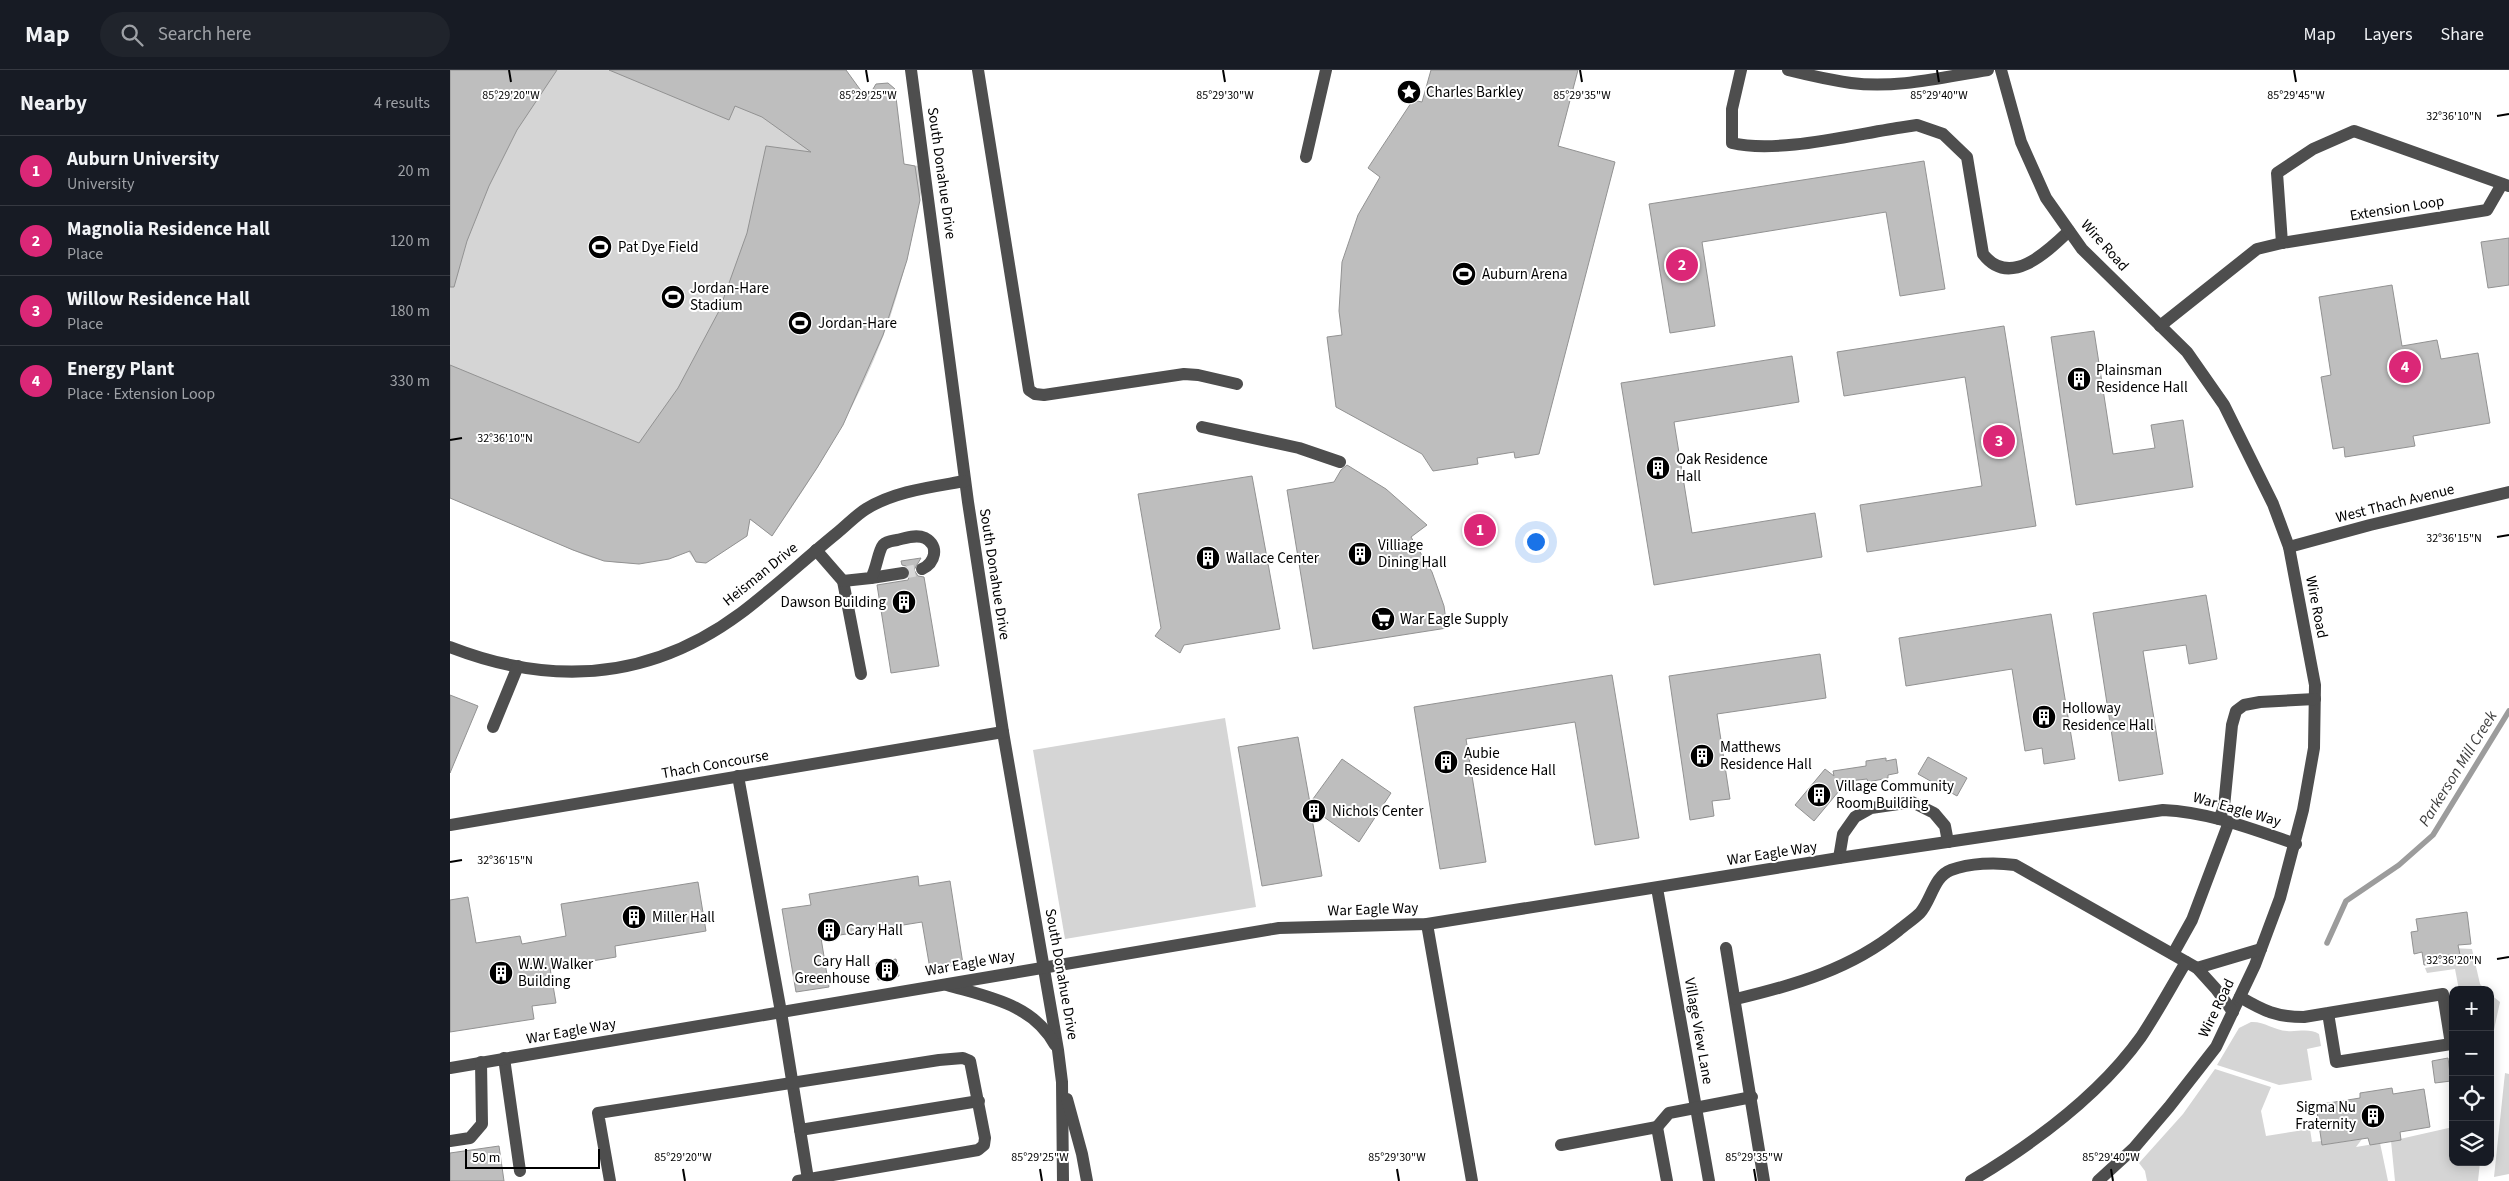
<!DOCTYPE html>
<html lang="en">
<head>
<meta charset="utf-8">
<style>
  :root { --surface:#171b24; --page:#20242c; --text:#f1f3f6; --muted:#9ea1a6; --line:#363941; --accent:#db2777 }
  body { margin:0; font-family:"Source Sans 3",sans-serif; background:var(--page); color:var(--text) }
  .controls { position:absolute; right:15px; bottom:15px; display:grid; overflow:hidden; border-radius:10px; box-shadow:0 2px 12px #0003 }
  .controls button { width:45px; height:45px; display:grid; place-items:center; padding:0; border:0; border-bottom:1px solid var(--line); background:var(--surface); color:var(--text); font:25px sans-serif }
  .scale { position:absolute; left:15px; bottom:12px; width:135px; box-sizing:border-box; padding-left:5px; border:2px solid #000; border-top:0; font-size:14px; line-height:18px; white-space:nowrap; color:#000; -webkit-text-stroke:4px #fff; paint-order:stroke }
  .you { position:absolute; left:1085px; top:471px; width:18px; height:18px; margin:-12px; border:4px solid #fff; border-radius:50%; background:#1a73e8; box-shadow:0 0 0 8px #1a73e833 }
  .badge { display:grid; place-items:center; width:32px; height:32px; border-radius:50%; background:var(--accent); color:#fff; font-size:16px; font-weight:700 }
  .pin { position:absolute; translate:-50% -50%; border:2px solid #fff; box-shadow:0 1px 5px #0006 }
  .list { margin:0; padding:0; list-style:none }
  h2 { display:flex; justify-content:space-between; align-items:center; height:65px; margin:0; padding:0 20px; font-size:21px }
  h2 small { font-size:16px; font-weight:400; color:var(--muted) }
  .list li { display:grid; grid-template-columns:32px 1fr auto; gap:15px; align-items:center; box-sizing:border-box; height:70px; padding:0 20px; border-top:1px solid var(--line) }
  .list b { display:block; font-size:19px; white-space:nowrap }
  .list p { margin:0; font-size:16px; white-space:nowrap; color:var(--muted) }
  .list em { font-size:16px; font-style:normal; color:var(--muted) }
  .icon { flex:none; width:28px; height:28px; fill:none; stroke:currentColor; stroke-width:2; stroke-linecap:round; stroke-linejoin:round }
  .map { position:relative; flex:none; width:2059px; height:1111px; overflow:hidden }
  header { display:flex; align-items:center; gap:30px; box-sizing:border-box; height:70px; padding:0 25px; background:var(--surface); border-bottom:1px solid var(--line) }
  header strong { font-size:24px }
  nav { display:flex; gap:28px; margin-inline-start:auto; font-size:18px }
  .search { width:350px; height:45px; background:var(--page); display:flex; align-items:center; gap:12px; box-sizing:border-box; padding:0 18px; border-radius:28px; color:var(--muted); font-size:19px }
  main { display:flex }
  aside { flex:1; background:var(--surface) }
  .map>svg:first-child { display:block }
  .green { fill:#d5d5d5 }
  .lines { fill:none; stroke-linecap:round; stroke-linejoin:round }
  .stream { stroke:#9c9c9c; stroke-width:5.5 }
  .building { fill:#bebebe; stroke:#929292 }
  .minor-tunnel { stroke:#d9d9d9; stroke-width:12; stroke-dasharray:12 6; stroke-linecap:butt }
  .minor { stroke:#4e4e4e; stroke-width:12 }
  .ticks { fill:none; stroke:#000; stroke-width:2 }
  .labels { text-anchor:middle; stroke-width:4; stroke-linejoin:round; paint-order:stroke }
  .poi-label { font-size:15px; fill:#000; stroke:#fff; text-anchor:start }
  .street-label { font-size:15px; fill:#000; stroke:#fff }
  .water-label { font-size:16px; font-style:italic; fill:#3d3d3d; stroke:#fff }
  .ticks-label { font-size:12px; text-anchor:middle; fill:#000; stroke:#fff; stroke-width:4; stroke-linejoin:round; paint-order:stroke }
</style>
</head>
<body>
<header>
<strong>Map</strong>
<div class="search"><svg class="icon" aria-label="search" viewBox="0 0 24 24"><circle cx="10" cy="10" r="6"/><path d="M15 15l6 6"/></svg>Search here</div>
<nav><a>Map</a><a>Layers</a><a>Share</a></nav>
</header>
<main>
<aside>
<h2>Nearby<small>4 results</small></h2>
<ul class="list">
<li><span class="badge">1</span><div><b>Auburn University</b><p>University</p></div><em>20 m</em></li>
<li><span class="badge">2</span><div><b>Magnolia Residence Hall</b><p>Place</p></div><em>120 m</em></li>
<li><span class="badge">3</span><div><b>Willow Residence Hall</b><p>Place</p></div><em>180 m</em></li>
<li><span class="badge">4</span><div><b>Energy Plant</b><p>Place · Extension Loop</p></div><em>330 m</em></li>
</ul>
</aside>
<div class="map">
<svg width="2059" height="1111" viewBox="0 0 2059 1111">
  <rect width="100%" height="100%" fill="#fff"/>
  <g class="green">
    <path d="M 0,0 L 396,0 L 415,32 L 426,14 L 438,13 L 445,19 L 441,92 L 476,97 C 465,154 454,212 433,267 C 406,338 366,404 322,466 L 293,444 L 291,447 L 299,456 L 297,466 L 256,493 L 246,492 L 229,469 L 235,483 C 209,492 183,496 156,491 C 137,488 117,477 99,470 C 66,456 33,442 0,428 Z"/>
    <path d="M 775,648 L 806,837 L 615,869 L 583,680 Z"/>
    <path d="M 2002,878 L 2022,879 L 2030,914 L 2036,920 L 2009,920 L 2005,899 L 1977,903 L 1975,898 L 2003,893 Z"/>
    <path d="M 2040,924 L 2050,932 L 2040,978 Z"/>
    <path d="M 1801,952 C 1813,951 1824,960 1837,961 C 1847,962 1860,958 1869,964 L 1871,976 L 1857,979 L 1862,1010 L 1829,1015 L 1767,995 L 1789,958 Z"/>
    <path d="M 1765,999 L 1821,1017 L 1811,1041 L 1816,1066 L 1860,1059 L 1862,1072 L 1872,1071 L 1873,1075 L 1912,1069 L 1906,1077 L 1930,1073 L 1938,1111 L 1697,1111 L 1695,1101 L 1689,1093 L 1733,1044 Z"/>
    <path d="M 2055,1003 L 2059,1004 L 2059,1104 L 2044,1107 Z"/>
    <path d="M 2003,1057 L 2003,1092 L 2030,1092 L 2028,1111 L 1945,1111 L 1941,1071 Z"/>
  </g>
  <g class="lines">
    <path class="stream" d="M 1877,873 L 1896,831 L 1949,795 L 1983,765 L 2059,641"/>
  </g>
  <g class="building">
    <path d="M 0,0 L 107,0 L 67,60 L 39,116 L 17,171 L 4,217 L 0,217 Z"/>
    <path d="M 159,0 L 396,0 L 417,29 L 426,14 L 438,13 L 445,19 L 454,94 L 465,96 L 470,130 L 457,190 L 433,265 L 393,355 L 367,398 L 322,466 L 300,449 L 297,466 L 256,493 L 246,492 L 240,481 L 219,489 L 189,494 L 154,491 L 123,480 L 0,428 L 0,295 L 189,373 L 228,318 L 269,241 L 297,163 L 316,76 L 361,82 L 312,47 L 285,36 L 279,50 Z"/>
    <path d="M 981,0 L 1128,0 L 1108,76 L 1165,92 L 1089,384 L 1065,388 L 1064,382 L 1027,388 L 1028,394 L 983,401 L 972,384 L 886,337 L 877,267 L 892,265 L 889,241 L 892,192 L 908,145 L 930,107 L 918,98 L 963,30 L 972,32 Z"/>
    <path d="M 1474,91 L 1495,219 L 1450,226 L 1436,142 L 1252,172 L 1265,256 L 1220,263 L 1199,134 Z"/>
    <path d="M 2059,168 L 2059,215 L 2038,218 L 2031,172 Z"/>
    <path d="M 1942,215 L 1952,276 L 1987,270 L 1991,289 L 2028,283 L 2040,353 L 1963,366 L 1965,376 L 1895,387 L 1894,377 L 1883,379 L 1871,307 L 1881,305 L 1869,227 Z"/>
    <path d="M 1554,256 L 1586,456 L 1417,482 L 1410,435 L 1532,416 L 1515,307 L 1394,326 L 1387,282 Z"/>
    <path d="M 1644,261 L 1663,384 L 1705,378 L 1701,355 L 1733,350 L 1743,417 L 1626,435 L 1601,267 Z"/>
    <path d="M 1342,286 L 1349,332 L 1224,352 L 1242,463 L 1365,443 L 1372,487 L 1204,515 L 1171,313 Z"/>
    <path d="M 897,395 L 936,419 L 977,455 L 961,467 L 982,502 L 994,536 L 997,558 L 863,579 L 837,420 L 884,412 L 891,400 Z"/>
    <path d="M 802,406 L 830,559 L 734,575 L 730,583 L 705,566 L 711,558 L 688,424 Z"/>
    <path d="M 471,488 L 464,500 L 468,506 L 474,507 L 489,596 L 441,603 L 427,515 L 458,510 L 461,501 L 456,496 L 452,495 L 451,491 Z"/>
    <path d="M 1756,525 L 1767,589 L 1739,594 L 1736,575 L 1693,581 L 1713,704 L 1669,711 L 1643,543 Z"/>
    <path d="M 1601,544 L 1625,689 L 1594,694 L 1592,678 L 1575,681 L 1562,599 L 1456,616 L 1449,568 Z"/>
    <path d="M 1370,584 L 1376,628 L 1267,644 L 1280,729 L 1262,731 L 1264,746 L 1240,750 L 1219,606 Z"/>
    <path d="M 1162,605 L 1189,768 L 1145,775 L 1125,652 L 1016,669 L 1036,792 L 990,799 L 964,637 Z"/>
    <path d="M 0,625 L 28,636 L 0,703 Z"/>
    <path d="M 848,667 L 860,733 L 892,689 L 941,723 L 909,772 L 860,737 L 872,806 L 812,816 L 788,677 Z"/>
    <path d="M 1478,687 L 1517,708 L 1507,726 L 1468,704 Z"/>
    <path d="M 1436,688 L 1436,691 L 1446,689 L 1448,703 L 1438,705 L 1438,708 L 1418,712 L 1417,709 L 1391,712 L 1394,715 L 1364,751 L 1345,735 L 1375,699 L 1384,706 L 1383,701 L 1416,696 L 1416,691 Z"/>
    <path d="M 468,806 L 469,816 L 500,811 L 513,894 L 480,899 L 472,852 L 371,868 L 379,917 L 346,922 L 332,839 L 361,835 L 359,824 Z"/>
    <path d="M 248,812 L 256,861 L 165,876 L 166,887 L 100,898 L 106,933 L 82,936 L 84,949 L 0,962 L 0,830 L 18,827 L 26,873 L 70,866 L 72,874 L 116,866 L 111,834 Z"/>
    <path d="M 2017,842 L 2021,874 L 2008,875 L 2011,890 L 1974,895 L 1972,882 L 1964,884 L 1961,862 L 1968,861 L 1966,849 Z"/>
    <path d="M 446,889 L 449,906 L 428,910 L 426,893 Z"/>
    <path d="M 1998,988 L 2001,1011 L 1985,1013 L 1982,991 Z"/>
    <path d="M 1942,1018 L 1943,1024 L 1974,1019 L 1980,1057 L 1950,1062 L 1951,1070 L 1920,1075 L 1918,1068 L 1872,1075 L 1866,1035 L 1910,1028 L 1910,1023 Z"/>
    <path d="M 49,1076 L 54,1111 L 0,1111 L 0,1083 Z"/>
  </g>
  <g class="lines">
    <path class="minor-tunnel" d="M 453,503 L 472,499"/>
    <g class="minor">
      <path d="M 461,0 L 518,432 L 553,662 L 608,980 L 612,1012 L 613,1111"/>
      <path d="M 528,0 L 579,320 L 585,324 L 594,325 L 734,304 L 748,305 L 787,314"/>
      <path d="M 1291,0 L 1282,39 L 1282,73 C 1328,84 1405,64 1454,57 L 1467,55 L 1493,64 L 1517,87 L 1533,184 C 1560,219 1598,181 1619,161"/>
      <path d="M 1338,0 C 1358,5 1380,10 1401,13 C 1447,19 1493,7 1538,0"/>
      <path d="M 1551,0 L 1571,72 L 1596,128 L 1632,179 L 1737,282 L 1774,335 L 1823,434 L 1839,477 L 1865,615 L 1864,678 L 1853,740 L 1830,828 L 1805,895 L 1766,977 L 1719,1037 L 1684,1078 L 1648,1111"/>
      <path d="M 856,87 L 876,0"/>
      <path d="M 1832,173 L 1827,103 L 1863,79 L 1904,61 L 2059,116"/>
      <path d="M 1710,256 L 1807,179 L 1832,173 L 2037,140 L 2052,114"/>
      <path d="M 752,357 L 849,378 L 890,392"/>
      <path d="M 1839,477 L 1920,455 L 2059,422"/>
      <path d="M 366,480 L 393,511 L 411,604"/>
      <path d="M 421,508 L 453,503"/>
      <path d="M 393,511 L 421,508 C 427,498 428,481 433,475 C 437,471 442,471 447,470 C 456,468 466,464 475,468 C 490,476 485,493 472,499"/>
      <path d="M 0,577 C 103,617 201,610 291,543 C 324,518 355,489 387,463 C 397,455 406,445 416,439 C 445,421 482,417 515,411"/>
      <path d="M 43,657 L 68,596"/>
      <path d="M 288,706 L 331,942 L 358,1109"/>
      <path d="M 1769,749 L 1774,737 L 1782,655 L 1786,641 L 1794,635 L 1810,632 L 1865,629"/>
      <path d="M 0,755 L 553,662"/>
      <path d="M 1389,788 L 1393,764 L 1405,747 L 1421,738 L 1462,732 L 1484,743 L 1495,756 L 1498,772"/>
      <path d="M 1207,818 L 1259,1111"/>
      <path d="M 977,854 L 1022,1111"/>
      <path d="M 1276,878 L 1314,1111"/>
      <path d="M 1723,884 L 1742,850 L 1779,752"/>
      <path d="M 1747,898 L 1811,879"/>
      <path d="M 497,915 C 538,927 583,934 605,975"/>
      <path d="M 1790,927 C 1814,941 1826,947 1854,947 L 1993,924 L 2001,974 L 1886,992 L 1878,943"/>
      <path d="M 1286,929 C 1345,915 1401,899 1449,860 C 1456,854 1464,849 1470,843 C 1481,831 1484,806 1501,800 C 1520,793 1545,792 1565,795 L 1747,898 L 1766,919 L 1783,942"/>
      <path d="M 54,988 L 70,1101"/>
      <path d="M 0,998 L 829,858 L 977,854 L 1389,788 L 1713,740 C 1759,742 1802,759 1846,774"/>
      <path d="M 617,1029 L 632,1084 L 637,1111"/>
      <path d="M 1207,1057 L 1219,1043 L 1302,1027"/>
      <path d="M 350,1060 L 529,1031"/>
      <path d="M 0,1071 L 20,1068 L 32,1054 L 31,992"/>
      <path d="M 1111,1075 L 1207,1057 L 1217,1111"/>
      <path d="M 160,1111 L 148,1043 L 489,990 L 513,988 L 520,991 L 535,1068 L 534,1075 L 528,1080 L 348,1111"/>
      <path d="M 1521,1111 C 1583,1074 1648,1027 1691,967 C 1707,943 1721,917 1736,892"/>
    </g>
  </g>
  <path class="ticks" d="M 59,0 L 61,12M 416,0 L 418,12M 773,0 L 775,12M 1130,0 L 1132,12M 1487,0 L 1489,12M 1844,0 L 1846,12M 2047,46 L 2059,44M 0,370 L 12,368M 2047,467 L 2059,465M 0,792 L 12,790M 2047,889 L 2059,887M 233,1099 L 235,1111M 590,1099 L 592,1111M 947,1099 L 949,1111M 1304,1099 L 1306,1111M 1661,1099 L 1663,1111"/>
  <defs>
    <g id="sight-disc" transform="scale(1.25)"><circle r="9.5" fill="#000" stroke="#fff"/><path d="M0-6L1.8-2.2L6-1.7L2.9 1.2L3.7 5.4L0 3.3L-3.7 5.4L-2.9 1.2L-6-1.7L-1.8-2.2Z" fill="#fff"/></g>
    <g id="stadium-disc" transform="scale(1.25)"><circle r="9.5" fill="#000" stroke="#fff"/><path d="M0-5a6.5 5 0 1 0 0 10a6.5 5 0 1 0 0-10ZM-3.5-1.8h7v3.6h-7Z" fill="#fff"/></g>
    <g id="building-disc" transform="scale(1.25)"><circle r="9.5" fill="#000" stroke="#fff"/><path d="M-4-6H4V6H1V3H-1V6H-4ZM-2.5-4.3h1.7v1.8h-1.7ZM.8-4.3h1.7v1.8H.8ZM-2.5-1h1.7V.8h-1.7ZM.8-1h1.7V.8H.8Z" fill="#fff"/></g>
    <g id="supermarket-disc" transform="scale(1.25)"><circle r="9.5" fill="#000" stroke="#fff"/><path d="M-6-5.5h2.5l.6 2H6L4.5 2H-2.5L-4.4-4H-6ZM-1.5 3.2a1.3 1.3 0 1 0 .1 0ZM3 3.2a1.3 1.3 0 1 0 .1 0Z" fill="#fff"/></g>
  </defs>
  <g fill-rule="evenodd">
    <use href="#sight-disc" x="959" y="22"/>
    <use href="#stadium-disc" x="150" y="177"/>
    <use href="#stadium-disc" x="1014" y="204"/>
    <use href="#stadium-disc" x="223" y="227"/>
    <use href="#stadium-disc" x="350" y="253"/>
    <use href="#building-disc" x="1629" y="309"/>
    <use href="#building-disc" x="1208" y="398"/>
    <use href="#building-disc" x="910" y="484"/>
    <use href="#building-disc" x="758" y="488"/>
    <use href="#building-disc" x="454" y="532"/>
    <use href="#supermarket-disc" x="933" y="549"/>
    <use href="#building-disc" x="1594" y="647"/>
    <use href="#building-disc" x="1252" y="686"/>
    <use href="#building-disc" x="996" y="692"/>
    <use href="#building-disc" x="1369" y="725"/>
    <use href="#building-disc" x="864" y="741"/>
    <use href="#building-disc" x="184" y="847"/>
    <use href="#building-disc" x="379" y="860"/>
    <use href="#building-disc" x="437" y="900"/>
    <use href="#building-disc" x="51" y="903"/>
    <use href="#building-disc" x="1923" y="1046"/>
  </g>
  <g class="labels">
    <g class="poi-label">
      <text x="976" y="27">Charles Barkley</text>
      <text x="168" y="182">Pat Dye Field</text>
      <text x="1032" y="209">Auburn Arena</text>
      <text x="240" y="223">Jordan-Hare<tspan x="240" dy="17">Stadium</tspan></text>
      <text x="368" y="258">Jordan-Hare</text>
      <text x="1646" y="305">Plainsman<tspan x="1646" dy="17">Residence Hall</tspan></text>
      <text x="1226" y="394">Oak Residence<tspan x="1226" dy="17">Hall</tspan></text>
      <text x="928" y="480">Villiage<tspan x="928" dy="17">Dining Hall</tspan></text>
      <text x="776" y="493">Wallace Center</text>
      <text x="436" y="537" text-anchor="end">Dawson Building</text>
      <text x="950" y="554">War Eagle Supply</text>
      <text x="1612" y="643">Holloway<tspan x="1612" dy="17">Residence Hall</tspan></text>
      <text x="1270" y="682">Matthews<tspan x="1270" dy="17">Residence Hall</tspan></text>
      <text x="1014" y="688">Aubie<tspan x="1014" dy="17">Residence Hall</tspan></text>
      <text x="1386" y="721">Village Community<tspan x="1386" dy="17">Room Building</tspan></text>
      <text x="882" y="746">Nichols Center</text>
      <text x="202" y="852">Miller Hall</text>
      <text x="396" y="865">Cary Hall</text>
      <text x="420" y="896" text-anchor="end">Cary Hall<tspan x="420" dy="17">Greenhouse</tspan></text>
      <text x="68" y="899">W.W. Walker<tspan x="68" dy="17">Building</tspan></text>
      <text x="1906" y="1042" text-anchor="end">Sigma Nu<tspan x="1906" dy="17">Fraternity</tspan></text>
    </g>
    <g class="street-label">
      <text transform="translate(492 103) rotate(82)" y="5">South Donahue Drive</text>
      <text transform="translate(1947 138) rotate(-9)" y="5">Extension Loop</text>
      <text transform="translate(1655 175) rotate(48)" y="5">Wire Road</text>
      <text transform="translate(1945 433) rotate(-14)" y="5">West Thach Avenue</text>
      <text transform="translate(310 504) rotate(-39)" y="5">Heisman Drive</text>
      <text transform="translate(545 504) rotate(81)" y="5">South Donahue Drive</text>
      <text transform="translate(1867 537) rotate(79)" y="5">Wire Road</text>
      <text transform="translate(265 694) rotate(-10)" y="5">Thach Concourse</text>
      <text transform="translate(1787 739) rotate(16)" y="5">War Eagle Way</text>
      <text transform="translate(1322 783) rotate(-9)" y="5">War Eagle Way</text>
      <text transform="translate(923 839) rotate(-2)" y="5">War Eagle Way</text>
      <text transform="translate(520 893) rotate(-10)" y="5">War Eagle Way</text>
      <text transform="translate(612 904) rotate(80)" y="5">South Donahue Drive</text>
      <text transform="translate(1766 938) rotate(-64)" y="5">Wire Road</text>
      <text transform="translate(121 961) rotate(-10)" y="5">War Eagle Way</text>
      <text transform="translate(1249 961) rotate(80)" y="5">Village View Lane</text>
    </g>
    <g class="water-label">
      <text transform="translate(2007 698) rotate(-58)" y="6">Parkerson Mill Creek</text>
    </g>
  </g>
  <g class="ticks-label">
    <text x="1489" y="29">85°29'40"W</text>
    <text x="61" y="29">85°29'20"W</text>
    <text x="418" y="29">85°29'25"W</text>
    <text x="775" y="29">85°29'30"W</text>
    <text x="1132" y="29">85°29'35"W</text>
    <text x="1846" y="29">85°29'45"W</text>
    <text x="2004" y="50">32°36'10"N</text>
    <text x="55" y="372">32°36'10"N</text>
    <text x="2004" y="472">32°36'15"N</text>
    <text x="55" y="794">32°36'15"N</text>
    <text x="2004" y="894">32°36'20"N</text>
    <text x="233" y="1091">85°29'20"W</text>
    <text x="590" y="1091">85°29'25"W</text>
    <text x="947" y="1091">85°29'30"W</text>
    <text x="1304" y="1091">85°29'35"W</text>
    <text x="1661" y="1091">85°29'40"W</text>
  </g>
</svg>
<div class="controls">
<button>+</button>
<button>−</button>
<button><svg class="icon" aria-label="locate" viewBox="0 0 24 24"><circle cx="12" cy="12" r="6"/><path d="M12 2v4M12 18v4M2 12h4M18 12h4"/></svg></button>
<button><svg class="icon" aria-label="layers" viewBox="0 0 24 24"><path d="M12 4l9 5-9 5-9-5zM3 14l9 5 9-5"/></svg></button>
</div>
<div class="scale">50 m</div>
<div class="you"></div>
<div class="pin badge" style="left:1030px;top:460px">1</div>
<div class="pin badge" style="left:1232px;top:195px">2</div>
<div class="pin badge" style="left:1549px;top:371px">3</div>
<div class="pin badge" style="left:1955px;top:297px">4</div>
</div>
</main>
</body>
</html>
